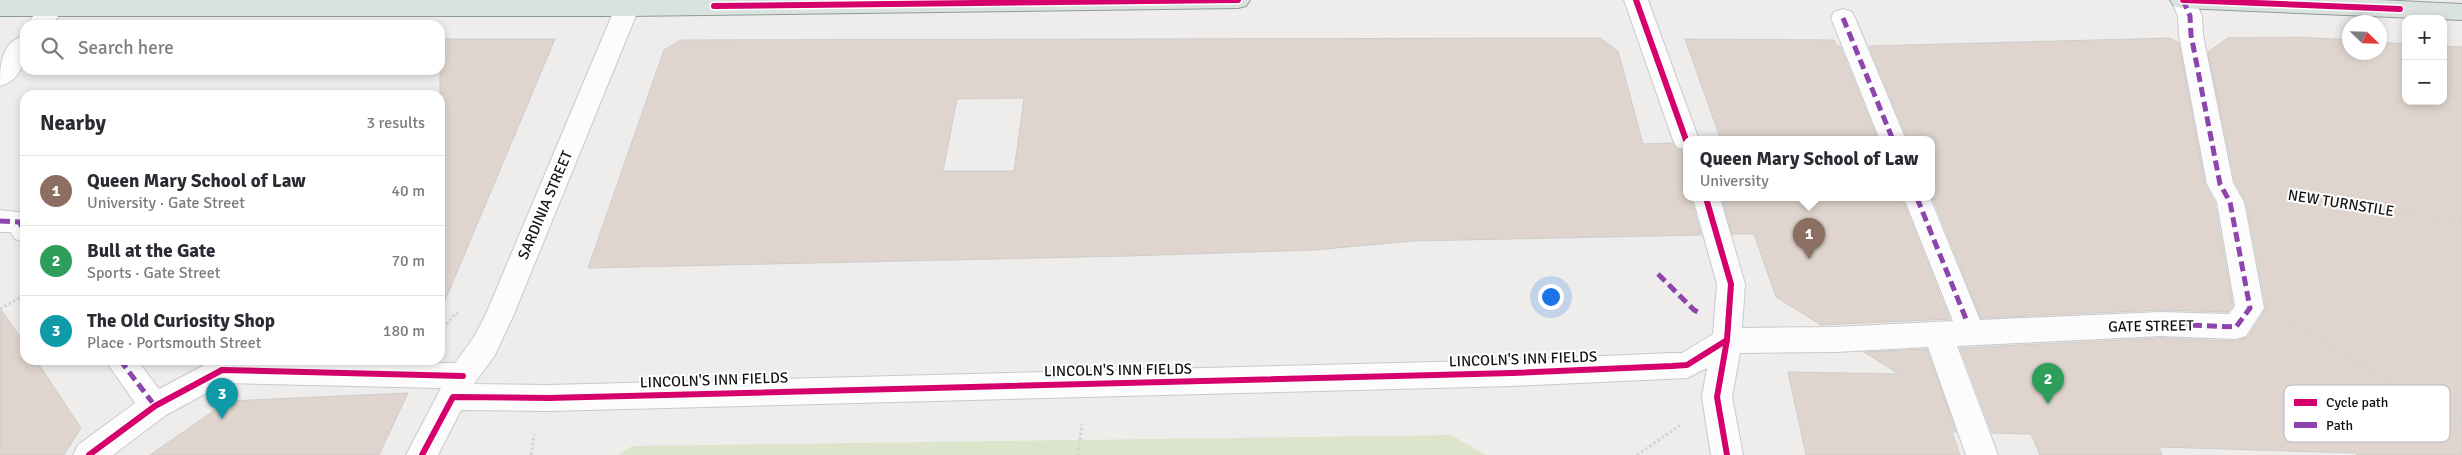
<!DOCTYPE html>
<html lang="en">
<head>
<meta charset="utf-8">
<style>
  :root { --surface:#fff; --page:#f2f2f3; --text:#2b2b33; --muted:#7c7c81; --line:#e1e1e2; --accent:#0f766e }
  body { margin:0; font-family:Signika,sans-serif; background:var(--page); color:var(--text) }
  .controls { position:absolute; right:15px; top:15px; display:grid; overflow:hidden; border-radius:10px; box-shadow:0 2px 8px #0003 }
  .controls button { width:45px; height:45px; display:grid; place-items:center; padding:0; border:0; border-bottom:1px solid var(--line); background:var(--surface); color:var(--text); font:25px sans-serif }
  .compass { position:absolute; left:2342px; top:15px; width:45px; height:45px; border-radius:50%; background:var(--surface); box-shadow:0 2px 8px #0003; rotate:113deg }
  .you { position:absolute; left:1550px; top:296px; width:18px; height:18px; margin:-12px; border:4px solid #fff; border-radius:50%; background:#1a73e8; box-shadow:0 0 0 8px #1a73e833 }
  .badge { display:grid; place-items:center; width:32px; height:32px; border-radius:50%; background:var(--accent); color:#fff; font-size:16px; font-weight:700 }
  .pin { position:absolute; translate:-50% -41px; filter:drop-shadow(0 1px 2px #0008) }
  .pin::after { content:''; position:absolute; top:26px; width:18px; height:15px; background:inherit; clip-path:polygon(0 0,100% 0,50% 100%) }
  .popup { position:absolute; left:1683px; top:136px; width:252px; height:65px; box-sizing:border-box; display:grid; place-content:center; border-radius:10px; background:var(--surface); filter:drop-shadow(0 1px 4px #0005); font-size:16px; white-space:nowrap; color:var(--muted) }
  .popup b { font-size:19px; color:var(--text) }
  .popup::after { content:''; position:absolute; left:50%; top:100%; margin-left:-10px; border:10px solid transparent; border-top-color:var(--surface) }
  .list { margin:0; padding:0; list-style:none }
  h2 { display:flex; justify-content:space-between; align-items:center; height:65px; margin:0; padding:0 20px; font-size:21px }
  h2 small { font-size:16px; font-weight:400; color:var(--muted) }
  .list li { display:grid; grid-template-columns:32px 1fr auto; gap:15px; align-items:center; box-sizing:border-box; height:70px; padding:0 20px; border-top:1px solid var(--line) }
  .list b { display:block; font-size:19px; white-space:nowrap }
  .list p { margin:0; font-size:16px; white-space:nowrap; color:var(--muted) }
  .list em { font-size:16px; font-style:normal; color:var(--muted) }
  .icon { flex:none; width:28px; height:28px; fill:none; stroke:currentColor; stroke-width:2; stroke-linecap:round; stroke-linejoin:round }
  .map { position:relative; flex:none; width:2462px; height:455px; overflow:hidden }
  .search { position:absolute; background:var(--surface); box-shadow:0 2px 8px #0003; left:20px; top:20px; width:425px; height:55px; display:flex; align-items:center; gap:12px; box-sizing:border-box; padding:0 18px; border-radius:15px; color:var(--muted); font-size:19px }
  .panel { position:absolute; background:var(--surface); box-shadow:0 2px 8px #0003; left:20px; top:90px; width:425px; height:275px; border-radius:15px }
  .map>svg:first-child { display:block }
  .green { fill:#dce5cb }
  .building { fill:#dfd5ce; stroke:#cecdcc; fill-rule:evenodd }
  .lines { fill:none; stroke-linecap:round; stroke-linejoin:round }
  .minor-casing { stroke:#cac9c8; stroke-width:2 }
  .major-casing { stroke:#8e9c96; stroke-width:2 }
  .path { stroke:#d4d4d3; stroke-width:3; stroke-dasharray:2.5 2.5; stroke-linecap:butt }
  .minor { fill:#fcfcfc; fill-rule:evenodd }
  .major { fill:#dae2df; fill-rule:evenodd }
  .quiet { stroke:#8e44ad; stroke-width:5; stroke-dasharray:10 5; stroke-linecap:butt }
  .cycleway-casing { stroke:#fff; stroke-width:9 }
  .cycleway { stroke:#d6006c; stroke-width:6 }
  .labels { text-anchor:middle; stroke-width:4; stroke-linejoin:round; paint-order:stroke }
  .street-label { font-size:15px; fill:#141312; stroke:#fff }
  .key { fill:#fff; stroke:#b8b8b8; stroke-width:1 }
  .key-label { font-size:14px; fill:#141312 }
</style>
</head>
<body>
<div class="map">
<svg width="2462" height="455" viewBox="0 0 2462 455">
  <rect width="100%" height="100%" fill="#eeedeb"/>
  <path class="green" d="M 1451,435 L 1486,455 L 619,455 L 632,446 Z"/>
  <g class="building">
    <path d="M 2299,37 L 2350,40 L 2350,52 L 2380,52 L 2380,42 L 2406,44 L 2406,101 L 2443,101 L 2443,46 L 2462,47 L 2462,455 L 2357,455 L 2355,453 L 2159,447 L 2162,455 L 2040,455 L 2031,434 L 1992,433 L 1960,348 L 2161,338 L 2236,341 L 2248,337 L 2266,308 L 2246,202 L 2235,182 L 2208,52 L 2228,38 Z"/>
    <path d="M 1600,38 L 1618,51 L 1643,144 L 1673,143 L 1676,149 L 1686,152 L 1686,198 L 1691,198 L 1701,235 L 1413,241 L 1314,250 L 1128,256 L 588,268 L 664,50 L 681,40 ZM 1024,98 L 1014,171 L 943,171 L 957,99 Z"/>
    <path d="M 2170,38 L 2179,43 L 2205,184 L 2215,203 L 2233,306 L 2228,312 L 2161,310 L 1981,318 L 1932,197 L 1932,140 L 1908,140 L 1869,46 Z"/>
    <path d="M 440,39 L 555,39 L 441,310 L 440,309 Z"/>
    <path d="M 1685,39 L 1834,40 L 1837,46 L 1840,46 L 1878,140 L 1721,140 Z"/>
    <path d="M 1722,198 L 1902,198 L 1950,319 L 1821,325 L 1776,297 L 1754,234 L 1732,234 Z"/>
    <path d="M 0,308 L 25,344 L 25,360 L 36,360 L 81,428 L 64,455 L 0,455 Z"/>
    <path d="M 1927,349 L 1956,432 L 1952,432 L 1960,455 L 1806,455 L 1788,372 L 1899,374 L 1864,352 Z"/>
    <path d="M 408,393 L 379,455 L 150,455 L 228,401 Z"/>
  </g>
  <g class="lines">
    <g class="minor-casing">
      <g id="minor">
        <path d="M 53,0 L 61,2 L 64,8 L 52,25 L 27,25 L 43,2 Z"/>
        <path d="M 626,0 L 636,2 L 639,8 L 514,314 L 495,355 L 474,384 L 548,385 L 1512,360 L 1672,353 L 1682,353 L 1713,334 L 1717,284 L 1693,198 L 1720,198 L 1745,284 L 1742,328 L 1836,327 L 1953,321 L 1904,198 L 1930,198 L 1980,320 L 2161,312 L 2229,314 L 2235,306 L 2217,202 L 2207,184 L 2179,35 L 2178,16 L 2171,0 L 2195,0 L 2202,16 L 2203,35 L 2233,183 L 2244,202 L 2264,308 L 2246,336 L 2236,339 L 2161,336 L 1957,346 L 1998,455 L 1966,455 L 1928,347 L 1836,352 L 1740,353 L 1732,397 L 1743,455 L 1711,455 L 1702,397 L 1707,368 L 1687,378 L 1512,386 L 548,411 L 461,410 L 438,455 L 406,455 L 441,388 L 225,383 L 166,415 L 113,455 L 73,455 L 78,445 L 135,403 L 105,360 L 137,360 L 159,389 L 214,360 L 455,363 L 474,337 L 486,314 L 615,8 L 618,2 Z"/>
        <path d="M 1624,0 L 1648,0 L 1699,140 L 1686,140 L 1686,150 L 1677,147 L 1673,140 Z"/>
        <path d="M 1843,9 L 1852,12 L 1855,18 L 1906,140 L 1880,140 L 1831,18 L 1834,12 Z"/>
        <path d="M 25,35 C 25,56 25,79 0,86 C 0,65 0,43 25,35 Z"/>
        <path d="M 0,210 L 25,213 L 25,242 L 15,239 L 11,232 L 0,232 Z"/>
      </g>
    </g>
    <g class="major-casing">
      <g id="major">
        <path d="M 0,0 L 1250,0 L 1246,6 L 1238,8 L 627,16 L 0,16 Z"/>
        <path d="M 2170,0 L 2379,0 L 2462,4 L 2462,20 L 2182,8 L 2174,6 Z"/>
      </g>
    </g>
    <g class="path">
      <path d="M 2265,191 L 2462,222"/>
      <path d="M 0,309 L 25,295"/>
      <path d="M 2286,319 L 2462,425"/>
      <path d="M 440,332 L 456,313 L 458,314"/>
      <path d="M 531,455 L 534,434"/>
      <path d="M 1078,455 L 1082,424"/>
      <path d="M 1637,455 L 1682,424"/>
    </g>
    <use href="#minor" class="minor"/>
    <use href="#major" class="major"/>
    <g class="quiet">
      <path d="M 1843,18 L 1893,140"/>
      <path d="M 1917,198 L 1966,319"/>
      <path d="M 0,221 L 19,222 L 25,231"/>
      <path d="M 1658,274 L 1694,310 L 1700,313"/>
      <path d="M 2162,324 L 2236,327 L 2250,308 L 2230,202 L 2220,184 L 2191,35 L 2190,16 L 2183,0"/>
      <path d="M 120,360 L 155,406"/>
    </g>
    <g class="cycleway-casing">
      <g id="cycleway">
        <path d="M 1636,0 L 1686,140"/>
        <path d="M 2183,0 L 2400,9"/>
        <path d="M 714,6 L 1238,0"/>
        <path d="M 1706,198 L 1731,284 L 1727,340 L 1717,397 L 1727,455"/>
        <path d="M 89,455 L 155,406 L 222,370 L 463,376"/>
        <path d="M 422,455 L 453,397 L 548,398 L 1512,373 L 1672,366 L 1687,365 L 1727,340"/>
      </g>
    </g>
    <use href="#cycleway" class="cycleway"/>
  </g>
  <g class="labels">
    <g class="street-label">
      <text transform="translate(2341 203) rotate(9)" y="5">NEW TURNSTILE</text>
      <text transform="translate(545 205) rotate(-67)" y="5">SARDINIA STREET</text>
      <text transform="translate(2151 326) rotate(-1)" y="5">GATE STREET</text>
      <text transform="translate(1523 359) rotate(-2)" y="5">LINCOLN'S INN FIELDS</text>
      <text transform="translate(1118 370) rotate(-1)" y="5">LINCOLN'S INN FIELDS</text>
      <text transform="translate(714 380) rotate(-2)" y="5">LINCOLN'S INN FIELDS</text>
    </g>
  </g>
  <rect x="2284" y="385" width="166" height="57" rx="8" class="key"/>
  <rect x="2294" y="399" width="23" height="7" fill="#d6006c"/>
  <rect x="2294" y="422" width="23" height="6" fill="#8e44ad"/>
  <g class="key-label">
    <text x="2326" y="407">Cycle path</text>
    <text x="2326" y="430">Path</text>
  </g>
</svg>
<div class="controls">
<button>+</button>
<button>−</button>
</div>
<svg class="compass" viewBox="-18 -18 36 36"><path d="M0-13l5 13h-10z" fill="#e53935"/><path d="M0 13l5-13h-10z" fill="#7c7c81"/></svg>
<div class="you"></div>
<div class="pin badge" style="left:1809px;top:259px;background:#8d6e63">1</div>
<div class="popup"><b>Queen Mary School of Law</b>University</div>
<div class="pin badge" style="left:2048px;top:404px;background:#2e9e5b">2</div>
<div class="pin badge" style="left:222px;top:419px;background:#0f9aa8">3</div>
<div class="search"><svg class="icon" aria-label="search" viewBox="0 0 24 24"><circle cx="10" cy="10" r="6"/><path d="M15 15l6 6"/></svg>Search here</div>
<section class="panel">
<h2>Nearby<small>3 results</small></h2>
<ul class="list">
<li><span class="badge" style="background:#8d6e63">1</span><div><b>Queen Mary School of Law</b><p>University · Gate Street</p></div><em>40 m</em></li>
<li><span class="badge" style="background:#2e9e5b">2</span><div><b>Bull at the Gate</b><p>Sports · Gate Street</p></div><em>70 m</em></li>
<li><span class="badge" style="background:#0f9aa8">3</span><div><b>The Old Curiosity Shop</b><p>Place · Portsmouth Street</p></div><em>180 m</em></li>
</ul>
</section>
</div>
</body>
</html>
